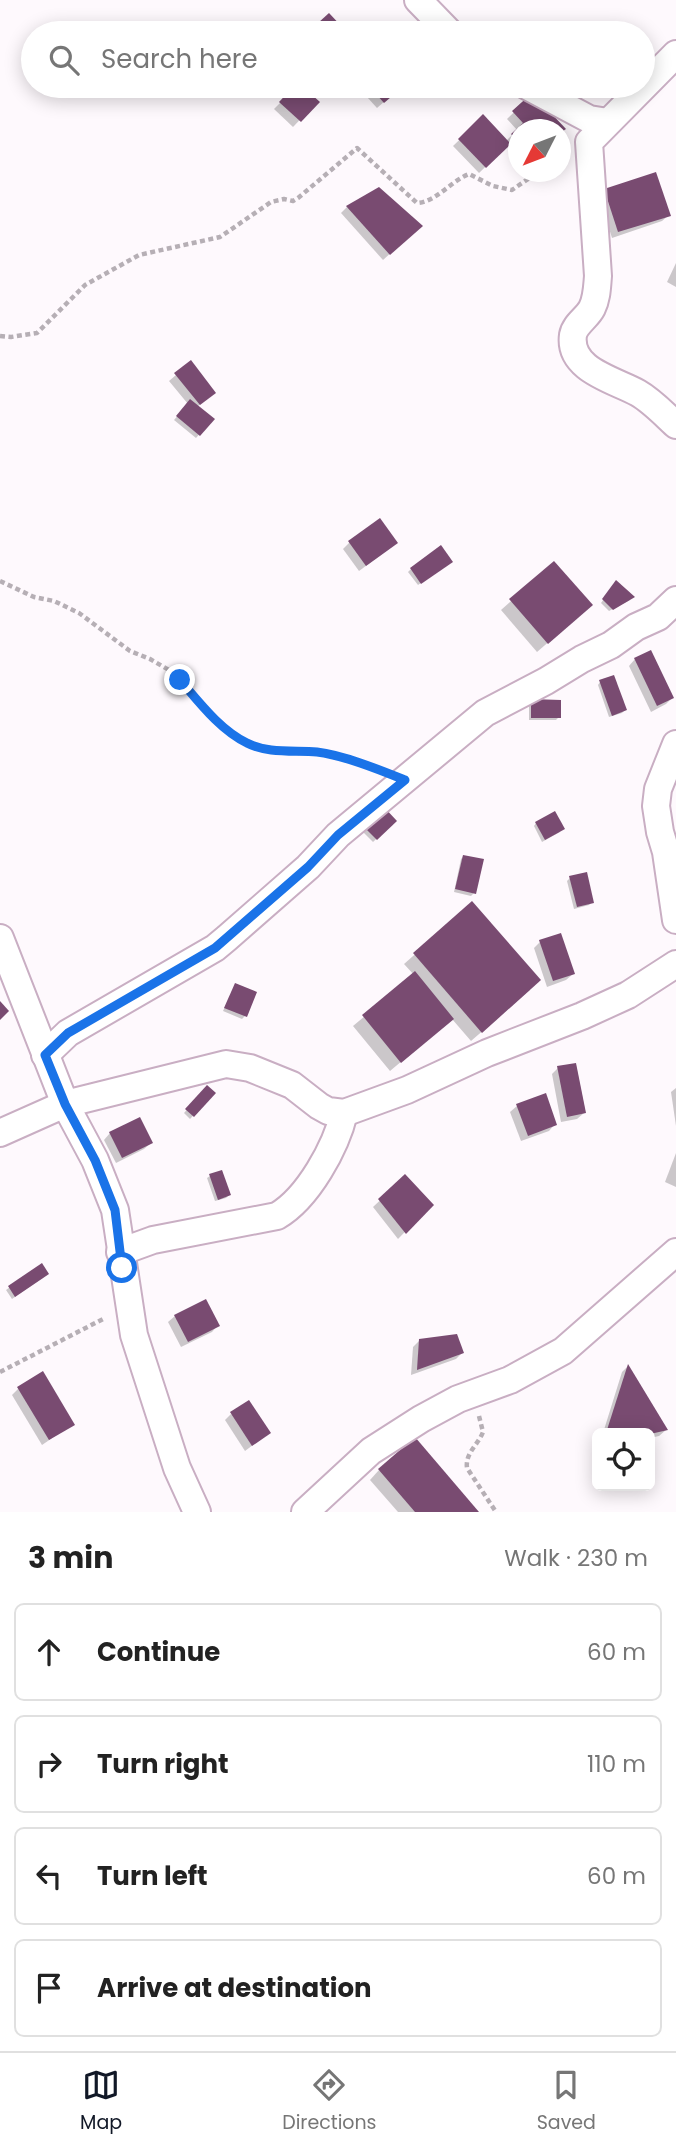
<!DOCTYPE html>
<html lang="en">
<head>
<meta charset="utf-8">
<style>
  :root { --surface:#fff; --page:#f2f2f2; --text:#222; --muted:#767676; --line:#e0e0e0; --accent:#111827 }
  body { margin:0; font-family:Poppins,sans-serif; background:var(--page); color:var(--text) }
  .controls { position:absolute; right:21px; bottom:21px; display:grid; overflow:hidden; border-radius:10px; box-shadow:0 4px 18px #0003 }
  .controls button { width:63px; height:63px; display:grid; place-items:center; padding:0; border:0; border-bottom:2px solid var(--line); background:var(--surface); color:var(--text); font:35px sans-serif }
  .compass { position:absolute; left:508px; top:119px; width:63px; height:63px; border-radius:50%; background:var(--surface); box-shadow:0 4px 18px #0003; rotate:228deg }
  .stop { position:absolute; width:21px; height:21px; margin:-16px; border:5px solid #1a73e8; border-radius:50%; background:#fff }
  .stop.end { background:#1a73e8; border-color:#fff; box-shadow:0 2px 7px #0008 }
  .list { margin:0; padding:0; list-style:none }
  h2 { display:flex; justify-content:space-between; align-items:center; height:91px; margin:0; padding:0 28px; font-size:30px }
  h2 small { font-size:23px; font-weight:400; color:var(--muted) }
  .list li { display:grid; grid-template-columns:46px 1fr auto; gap:21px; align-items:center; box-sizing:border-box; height:98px; margin:0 14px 14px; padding:0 14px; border:2px solid var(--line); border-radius:10px }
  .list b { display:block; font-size:26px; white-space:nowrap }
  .list em { font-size:23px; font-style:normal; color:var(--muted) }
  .icon { flex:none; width:38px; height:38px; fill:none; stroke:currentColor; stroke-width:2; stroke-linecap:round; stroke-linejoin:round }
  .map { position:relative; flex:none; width:676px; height:1512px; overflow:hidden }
  .search { position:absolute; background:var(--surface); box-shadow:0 4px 18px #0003; left:21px; right:21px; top:21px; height:77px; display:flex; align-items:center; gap:18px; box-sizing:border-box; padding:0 24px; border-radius:38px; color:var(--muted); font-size:26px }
  .sheet { height:539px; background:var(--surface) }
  nav { display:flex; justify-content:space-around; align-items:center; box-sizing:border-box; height:98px; border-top:2px solid var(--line); background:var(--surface); font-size:19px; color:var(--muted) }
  nav a { display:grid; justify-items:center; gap:4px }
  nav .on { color:var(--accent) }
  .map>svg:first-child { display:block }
  .shadow { fill:#0003 }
  .building { fill:#794b71 }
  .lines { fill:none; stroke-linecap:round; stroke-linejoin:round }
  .minor-casing { stroke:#c9aec3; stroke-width:30 }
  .path { stroke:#b6afb5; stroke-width:4.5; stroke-dasharray:5 3.5; stroke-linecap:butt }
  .minor { stroke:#fff; stroke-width:26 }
  .route { stroke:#1a73e8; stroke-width:9 }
</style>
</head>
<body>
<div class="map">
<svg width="676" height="1512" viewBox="0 0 676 1512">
  <rect width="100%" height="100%" fill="#fef9fd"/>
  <g class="shadow">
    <path d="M 297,86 L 317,102 L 293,127 L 274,109 Z"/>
    <path d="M 357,86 L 402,86 L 377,108 Z"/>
    <path d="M 532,95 L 560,130 L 518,130 L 518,146 L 514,150 L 509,144 L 479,173 L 453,146 L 483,117 L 506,141 L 517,130 L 507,119 Z"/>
    <path d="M 605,191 L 669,215 L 662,221 L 612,238 L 599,197 Z"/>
    <path d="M 347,207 L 414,232 L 383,260 L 341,213 Z"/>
    <path d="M 676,263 L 676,287 L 667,282 Z"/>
    <path d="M 190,363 L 207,399 L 197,407 L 213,419 L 196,438 L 174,420 L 188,404 L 169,381 Z"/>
    <path d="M 350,542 L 389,549 L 359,571 L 343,549 Z"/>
    <path d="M 554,563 L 581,614 L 537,652 L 501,610 Z"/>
    <path d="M 448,564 L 418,585 L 408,572 L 411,569 Z"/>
    <path d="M 614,585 L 630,600 L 609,611 L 601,603 Z"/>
    <path d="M 635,659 L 672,698 L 666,704 L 651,712 L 629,666 Z"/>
    <path d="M 600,682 L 625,710 L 622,713 L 609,717 L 598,685 Z"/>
    <path d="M 532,701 L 559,717 L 556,720 L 529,720 L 529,704 Z"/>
    <path d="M 395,821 L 373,842 L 360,829 Z"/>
    <path d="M 536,823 L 560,832 L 542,842 L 534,826 Z"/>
    <path d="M 464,856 L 474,893 L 471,896 L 454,892 L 461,859 Z"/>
    <path d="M 570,878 L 592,902 L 589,905 L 574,909 L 567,881 Z"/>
    <path d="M 472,904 L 530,990 L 471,1041 L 452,1019 L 390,1071 L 353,1026 L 414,975 L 404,964 Z"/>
    <path d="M 540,942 L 573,974 L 566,980 L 547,987 L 534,948 Z"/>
    <path d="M 235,985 L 245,1016 L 242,1019 L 223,1011 Z"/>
    <path d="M 558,1068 L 584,1113 L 577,1119 L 561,1122 L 552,1074 Z"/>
    <path d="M 207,1087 L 214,1093 L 190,1119 L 184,1113 Z"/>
    <path d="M 676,1088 L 676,1126 L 671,1092 Z"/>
    <path d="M 545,1096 L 555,1124 L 549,1131 L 521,1141 L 510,1112 L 517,1106 Z"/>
    <path d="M 110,1133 L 151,1143 L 144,1149 L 116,1163 L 104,1140 Z"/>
    <path d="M 676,1153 L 676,1187 L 665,1182 Z"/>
    <path d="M 210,1176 L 229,1195 L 226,1198 L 215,1201 L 207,1178 Z"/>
    <path d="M 405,1177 L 431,1205 L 398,1239 L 373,1207 Z"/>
    <path d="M 41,1265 L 44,1277 L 12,1299 L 6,1290 Z"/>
    <path d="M 175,1316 L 218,1325 L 212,1332 L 181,1347 L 168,1322 Z"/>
    <path d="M 420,1340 L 462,1353 L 456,1359 L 411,1375 L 413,1347 Z"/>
    <path d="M 628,1366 L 666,1430 L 659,1436 L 650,1438 L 650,1433 L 603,1433 L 622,1372 Z"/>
    <path d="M 18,1389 L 73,1424 L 42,1445 L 12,1395 Z"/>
    <path d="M 231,1414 L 269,1433 L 245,1451 L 225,1420 Z"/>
    <path d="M 379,1470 L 477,1512 L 398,1512 L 370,1480 Z"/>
  </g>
  <g class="building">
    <path d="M 329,13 L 345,30 L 342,33 L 307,33 Z"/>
    <path d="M 294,86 L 302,86 L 320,102 L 301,122 L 279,102 Z"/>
    <path d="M 369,86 L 404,86 L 384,103 Z"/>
    <path d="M 532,93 L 566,129 L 560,133 L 560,130 L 518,130 L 518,142 L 511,134 L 523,123 L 512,111 Z"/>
    <path d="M 483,114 L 511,144 L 486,168 L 458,139 Z"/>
    <path d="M 656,172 L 671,216 L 618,232 L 604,189 Z"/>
    <path d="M 379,187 L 423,226 L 390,255 L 346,206 Z"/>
    <path d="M 191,360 L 216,393 L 200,405 L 174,373 Z"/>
    <path d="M 190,399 L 215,419 L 200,436 L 176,416 Z"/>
    <path d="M 380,518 L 398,543 L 366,566 L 348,541 Z"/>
    <path d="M 441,545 L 453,562 L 421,584 L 410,568 Z"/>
    <path d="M 554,561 L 593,605 L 548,644 L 509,599 Z"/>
    <path d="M 616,580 L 635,597 L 613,610 L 602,599 Z"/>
    <path d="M 651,650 L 674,698 L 657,706 L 634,658 Z"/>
    <path d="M 614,675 L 627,710 L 612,716 L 599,680 Z"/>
    <path d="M 531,699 L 561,700 L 561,718 L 531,718 Z"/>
    <path d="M 382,805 L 397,821 L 377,840 L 362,825 Z"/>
    <path d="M 555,811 L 565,829 L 545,840 L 535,822 Z"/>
    <path d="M 463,855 L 484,859 L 476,894 L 455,889 Z"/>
    <path d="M 587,872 L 594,903 L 577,907 L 569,876 Z"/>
    <path d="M 472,901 L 541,980 L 482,1033 L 413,953 Z"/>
    <path d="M 561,933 L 575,974 L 553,981 L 539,940 Z"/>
    <path d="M 415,971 L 454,1019 L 401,1063 L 362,1015 Z"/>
    <path d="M 235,983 L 257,992 L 247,1017 L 224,1008 Z"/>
    <path d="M 0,1001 L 9,1011 L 0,1020 Z"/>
    <path d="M 576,1063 L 586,1113 L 567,1117 L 557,1066 Z"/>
    <path d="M 207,1085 L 216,1093 L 194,1117 L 185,1109 Z"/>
    <path d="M 546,1093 L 557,1125 L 528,1136 L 516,1104 Z"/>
    <path d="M 140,1117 L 153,1143 L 122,1158 L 109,1132 Z"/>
    <path d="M 222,1170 L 231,1195 L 218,1200 L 209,1174 Z"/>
    <path d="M 405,1174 L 434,1205 L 406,1234 L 378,1199 Z"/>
    <path d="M 42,1263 L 49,1274 L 15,1297 L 8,1286 Z"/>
    <path d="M 206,1299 L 220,1326 L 188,1342 L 174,1315 Z"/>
    <path d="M 457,1334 L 464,1353 L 417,1370 L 419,1339 Z"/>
    <path d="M 628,1364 L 668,1430 L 650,1434 L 606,1433 Z"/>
    <path d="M 43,1371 L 75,1425 L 49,1440 L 17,1387 Z"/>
    <path d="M 249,1400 L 271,1433 L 252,1446 L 230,1412 Z"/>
    <path d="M 415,1437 L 479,1512 L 415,1512 L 378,1469 Z"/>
  </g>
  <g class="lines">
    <g class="minor-casing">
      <g id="minor">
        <path d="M 418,0 L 450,33"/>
        <path d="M 676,54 L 589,142 L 598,276 C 597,287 597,298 592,308 C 587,318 575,324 573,335 C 568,370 615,380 638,393 C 652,401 664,414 676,425"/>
        <path d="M 527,86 L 589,119 L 608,122"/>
        <path d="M 676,744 L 658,789 L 656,806 L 660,832 L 666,852 L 676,920"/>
        <path d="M 0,938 L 65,1104 L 95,1160 L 115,1210 L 134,1335 L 177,1468 L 197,1512"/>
        <path d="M 45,1055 L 68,1033 L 215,948 L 227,938 L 308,867 L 338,835 L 485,713 L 546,681 L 582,659 L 611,645 L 636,627 L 658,617 L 676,600"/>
        <path d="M 0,1133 L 65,1104 L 226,1064 L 250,1068 L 292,1085 L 319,1106 L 328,1111 L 344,1113 L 407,1090 L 487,1053 L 582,1016 L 628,995 L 676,964"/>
        <path d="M 120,1252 L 153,1240 L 277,1216 C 308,1198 336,1147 344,1113"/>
        <path d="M 305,1512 L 371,1451 L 421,1419 L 458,1399 L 510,1380 L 563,1351 L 676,1252"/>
      </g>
    </g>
    <g class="path">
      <path d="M 0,336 L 11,337 L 37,333 L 85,285 L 139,255 L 220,237 L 271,202 L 284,199 L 293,201 L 298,198 L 357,148 L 417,203 C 436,202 451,181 469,174 L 493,186 L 512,190 L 538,172"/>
      <path d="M 0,581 L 34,597 L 54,601 L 79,613 L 130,651 L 150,659 L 169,670 L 212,716 L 247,744 L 298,753 L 317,752 L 378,769"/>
      <path d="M 0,1372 L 105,1318"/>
      <path d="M 479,1416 L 483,1432 C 478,1445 465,1453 467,1468 L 496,1512"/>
    </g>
    <use href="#minor" class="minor"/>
  </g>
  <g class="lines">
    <path class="route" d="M 122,1268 L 115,1210 L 95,1160 L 65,1104 L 45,1055 L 68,1033 L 215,948 L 308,867 L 338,835 L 405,780 C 380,770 343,755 317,752 C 295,750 268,754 247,743 C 220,730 199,702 180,680"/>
  </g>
</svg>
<div class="controls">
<button><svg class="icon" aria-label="locate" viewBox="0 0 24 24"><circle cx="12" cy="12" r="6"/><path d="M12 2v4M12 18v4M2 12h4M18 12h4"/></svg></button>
</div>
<svg class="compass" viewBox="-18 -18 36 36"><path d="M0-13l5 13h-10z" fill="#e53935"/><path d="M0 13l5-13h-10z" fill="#767676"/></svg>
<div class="stop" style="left:122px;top:1268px"></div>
<div class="stop end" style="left:180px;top:680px"></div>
<div class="search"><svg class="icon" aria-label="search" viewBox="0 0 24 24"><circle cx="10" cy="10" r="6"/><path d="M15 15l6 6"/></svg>Search here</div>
</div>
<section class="sheet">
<h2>3 min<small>Walk · 230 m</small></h2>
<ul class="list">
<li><svg class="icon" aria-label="ahead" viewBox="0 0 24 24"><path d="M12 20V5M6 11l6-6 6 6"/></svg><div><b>Continue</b></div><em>60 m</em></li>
<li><svg class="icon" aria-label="right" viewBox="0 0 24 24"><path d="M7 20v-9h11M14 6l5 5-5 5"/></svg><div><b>Turn right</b></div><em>110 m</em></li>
<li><svg class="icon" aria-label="left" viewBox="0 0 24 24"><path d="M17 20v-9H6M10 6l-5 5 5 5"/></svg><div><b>Turn left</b></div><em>60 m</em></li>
<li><svg class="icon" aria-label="arrive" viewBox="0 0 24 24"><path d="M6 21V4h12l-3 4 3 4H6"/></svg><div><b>Arrive at destination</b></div></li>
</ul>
</section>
<nav>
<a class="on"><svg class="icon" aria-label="map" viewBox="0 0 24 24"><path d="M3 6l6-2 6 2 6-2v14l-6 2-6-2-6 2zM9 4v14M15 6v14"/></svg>Map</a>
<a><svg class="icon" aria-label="directions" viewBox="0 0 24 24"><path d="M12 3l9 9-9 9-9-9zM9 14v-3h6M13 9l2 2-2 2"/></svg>Directions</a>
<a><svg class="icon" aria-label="saved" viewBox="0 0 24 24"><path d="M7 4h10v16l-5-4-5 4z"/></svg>Saved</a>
</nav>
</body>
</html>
